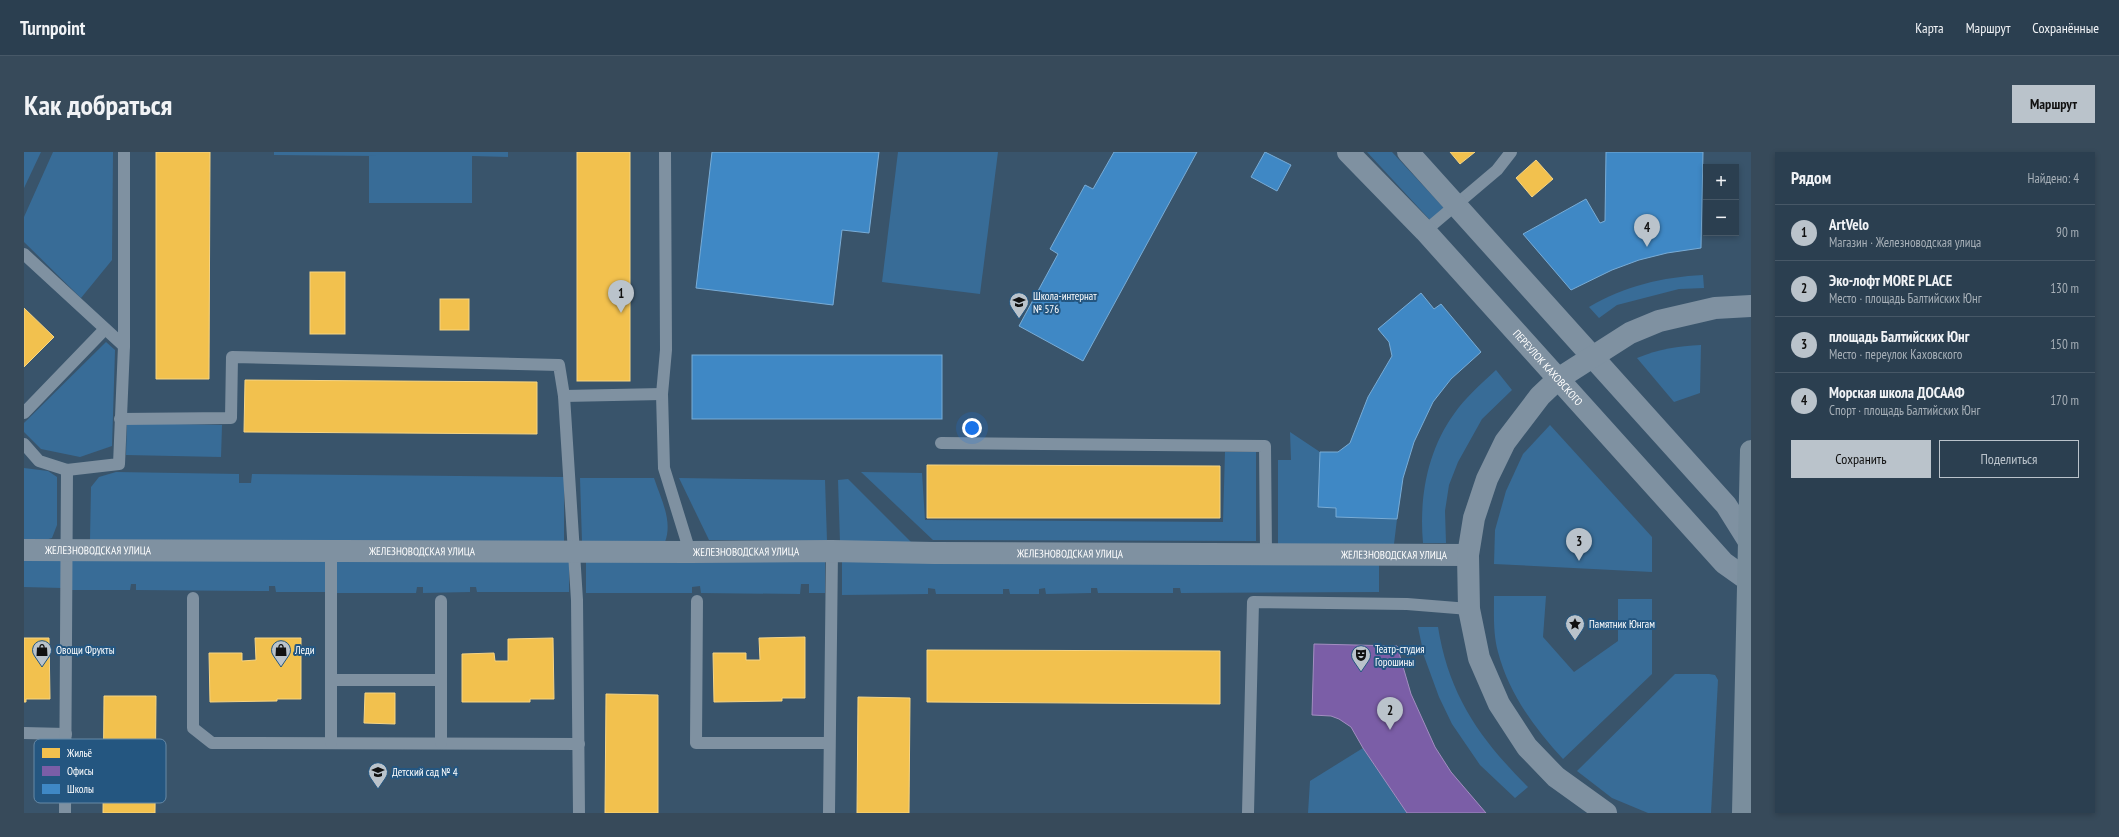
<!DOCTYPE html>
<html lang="ru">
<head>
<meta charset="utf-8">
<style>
  :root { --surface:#2b3f50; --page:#374a5a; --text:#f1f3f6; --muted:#a6afb7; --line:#475867; --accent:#bac3cb }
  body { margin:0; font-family:"PT Sans Narrow",sans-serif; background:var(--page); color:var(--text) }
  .controls { position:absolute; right:12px; top:12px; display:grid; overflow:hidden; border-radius:0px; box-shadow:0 2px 6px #0003 }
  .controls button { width:36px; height:36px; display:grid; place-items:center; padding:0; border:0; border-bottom:1px solid var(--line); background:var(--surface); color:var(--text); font:20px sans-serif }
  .you { position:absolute; left:948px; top:276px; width:14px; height:14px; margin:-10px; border:3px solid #fff; border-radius:50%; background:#1a73e8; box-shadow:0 0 0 6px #1a73e833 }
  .badge { display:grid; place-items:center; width:26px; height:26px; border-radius:50%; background:var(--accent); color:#111; font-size:13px; font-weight:700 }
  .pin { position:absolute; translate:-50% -33px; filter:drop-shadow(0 1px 2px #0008) }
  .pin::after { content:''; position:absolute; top:21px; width:14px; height:12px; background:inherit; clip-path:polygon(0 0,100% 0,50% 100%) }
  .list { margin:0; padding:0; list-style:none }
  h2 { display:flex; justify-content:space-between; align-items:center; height:52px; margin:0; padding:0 16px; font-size:17px }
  h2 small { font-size:13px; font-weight:400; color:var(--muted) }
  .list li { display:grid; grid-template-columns:26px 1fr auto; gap:12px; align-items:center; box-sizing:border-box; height:56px; padding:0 16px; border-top:1px solid var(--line) }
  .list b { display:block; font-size:15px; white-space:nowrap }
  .list p { margin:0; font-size:13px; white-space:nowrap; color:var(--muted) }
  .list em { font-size:13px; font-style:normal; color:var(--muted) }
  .actions { display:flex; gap:8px; padding:12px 16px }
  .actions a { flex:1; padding:9px 0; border:1px solid var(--accent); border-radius:0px; text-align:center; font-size:14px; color:var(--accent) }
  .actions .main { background:var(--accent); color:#111 }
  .map { position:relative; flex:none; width:1727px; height:661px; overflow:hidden; border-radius:0px }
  header { display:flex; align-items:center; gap:24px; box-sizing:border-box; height:56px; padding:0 20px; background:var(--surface); border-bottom:1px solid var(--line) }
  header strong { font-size:19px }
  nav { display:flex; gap:22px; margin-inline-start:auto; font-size:14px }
  .intro { display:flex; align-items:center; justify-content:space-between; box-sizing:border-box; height:96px; padding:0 24px }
  h1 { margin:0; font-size:28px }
  .button { padding:10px 18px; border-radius:0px; background:var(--accent); color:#111; font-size:14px; font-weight:700 }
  main { display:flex; gap:24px; padding:0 24px }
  aside { flex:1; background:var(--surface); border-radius:0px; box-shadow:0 2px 6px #0003 }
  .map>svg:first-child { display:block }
  .green { fill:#386c97 }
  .homes { fill:#f2c14e; stroke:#f6d483 }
  .offices { fill:#7b5ea7; stroke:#a38ec1 }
  .schools { fill:#3f88c5; stroke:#79acd6 }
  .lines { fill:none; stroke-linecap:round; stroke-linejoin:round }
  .lane { stroke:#7f91a1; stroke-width:12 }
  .street { stroke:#7f91a1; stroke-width:22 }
  .secondary { stroke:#7a8e9d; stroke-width:22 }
  .labels { text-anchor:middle; stroke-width:4; stroke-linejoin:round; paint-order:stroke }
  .poi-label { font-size:11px; fill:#fff; stroke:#245680; text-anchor:start }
  .street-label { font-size:11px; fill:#fff; stroke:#245680 }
  .key { fill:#245680; stroke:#6689a6; stroke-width:1 }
  .key-label { font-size:11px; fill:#fff }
</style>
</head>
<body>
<header>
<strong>Turnpoint</strong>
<nav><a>Карта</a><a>Маршрут</a><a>Сохранённые</a></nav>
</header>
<div class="intro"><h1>Как добраться</h1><a class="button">Маршрут</a></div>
<main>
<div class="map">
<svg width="1727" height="661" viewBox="0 0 1727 661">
  <rect width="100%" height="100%" fill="#39546b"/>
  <g class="green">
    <path d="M 0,0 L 17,0 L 0,36 Z"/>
    <path d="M 29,0 L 89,0 L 88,108 L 57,146 L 0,90 L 0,65 Z"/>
    <path d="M 250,0 L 484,0 L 484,5 L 448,4 L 448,51 L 345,51 L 345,4 L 352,4 L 250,3 Z"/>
    <path d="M 874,0 L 974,0 L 956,142 L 858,130 Z"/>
    <path d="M 1343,0 L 1368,0 L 1421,57 L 1407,69 Z"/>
    <path d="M 1679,123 L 1680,136 L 1655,137 L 1593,153 L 1575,166 L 1565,155 C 1600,134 1639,125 1679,123 Z"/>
    <path d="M 82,190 L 91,198 L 88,294 L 56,305 L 17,297 L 0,280 L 0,271 Z"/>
    <path d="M 1677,193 L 1676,241 L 1650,250 L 1613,206 C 1635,197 1654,194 1677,193 Z"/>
    <path d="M 1472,218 L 1488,238 L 1458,267 L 1434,310 L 1425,333 L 1421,359 L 1422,391 L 1399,391 C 1395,347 1403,299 1430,262 C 1441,246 1457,232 1472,218 Z"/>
    <path d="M 103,271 L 198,273 L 197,305 L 102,303 Z"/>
    <path d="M 1526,273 L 1628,385 L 1628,420 L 1470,412 L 1471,378 L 1482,339 L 1499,302 Z"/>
    <path d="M 1266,280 L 1296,300 L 1294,355 L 1312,356 L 1312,365 L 1373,367 L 1370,392 L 1254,392 L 1254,308 L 1267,308 Z"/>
    <path d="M 1201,300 L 1232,300 L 1232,389 L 909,388 L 837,320 L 898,321 L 901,368 L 1199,370 Z"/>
    <path d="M 0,316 L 24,319 L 33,325 L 33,373 L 28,386 L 21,388 L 0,387 Z"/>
    <path d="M 92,320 L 215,322 L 215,331 L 227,331 L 228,322 L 540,325 L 540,390 L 66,388 L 67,335 L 75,325 Z"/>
    <path d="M 556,326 L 630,326 C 637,347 649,369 641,390 L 558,390 Z"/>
    <path d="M 655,326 L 801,328 L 803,389 L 685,388 Z"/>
    <path d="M 824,327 L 890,393 L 816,390 L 814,328 Z"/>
    <path d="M 48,405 L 301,408 L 301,440 L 252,440 L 251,434 L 245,434 L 245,439 L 112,438 L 112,432 L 107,432 L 106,438 L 48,438 Z"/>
    <path d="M 0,406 L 37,407 L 38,436 L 0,435 Z"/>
    <path d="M 313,406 L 545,407 L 545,440 L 453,440 L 452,435 L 446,435 L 446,440 L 399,441 L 399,435 L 393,435 L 392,441 L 313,441 Z"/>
    <path d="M 562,407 L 801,408 L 801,441 L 785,441 L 785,432 L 777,432 L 776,442 L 677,441 L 676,434 L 668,435 L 668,441 L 562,441 Z"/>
    <path d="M 818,407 L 1355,412 L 1355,440 L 1157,441 L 1156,436 L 1149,436 L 1149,441 L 1074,441 L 1073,436 L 1067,436 L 1067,441 L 1022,442 L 1021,436 L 1015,437 L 1015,442 L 986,442 L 985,437 L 979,437 L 979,442 L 912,442 L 911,437 L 904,436 L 904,442 L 818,443 Z"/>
    <path d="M 1470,444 L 1522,444 L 1519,485 L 1550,520 L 1594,489 L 1594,447 L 1628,447 L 1628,522 L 1539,607 C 1510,575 1485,542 1474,500 C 1469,482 1470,462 1470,444 Z"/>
    <path d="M 1394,475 L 1414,475 C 1425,543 1455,586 1504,635 L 1491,646 L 1456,613 L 1428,572 L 1415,545 L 1400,504 Z"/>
    <path d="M 1651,522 L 1685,522 L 1691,523 L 1694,528 L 1687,661 L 1624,661 L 1588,646 L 1553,619 Z"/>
    <path d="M 1339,596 L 1383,661 L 1284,661 L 1286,629 Z"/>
  </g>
  <g class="homes">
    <path d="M 132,0 L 186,0 L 185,227 L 132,227 Z"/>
    <rect x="553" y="0" width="53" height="229"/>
    <path d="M 1426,0 L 1451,0 L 1436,12 Z"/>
    <path d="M 1512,8 L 1529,27 L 1508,45 L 1492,26 Z"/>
    <rect x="286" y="120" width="35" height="62"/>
    <rect x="416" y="147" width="29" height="31"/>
    <path d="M 0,156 L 30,185 L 0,215 Z"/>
    <path d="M 221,228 L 513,230 L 513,282 L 220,280 Z"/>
    <path d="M 903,313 L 1196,314 L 1196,366 L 903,366 Z"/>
    <path d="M 781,485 L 781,546 L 758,546 L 758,549 L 690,550 L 689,501 L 722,501 L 722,508 L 736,508 L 735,486 Z"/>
    <path d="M 0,486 L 25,486 L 26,547 L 2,547 L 2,550 L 0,550 Z"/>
    <path d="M 231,486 L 277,486 L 277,547 L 253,547 L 253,549 L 186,550 L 185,501 L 218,501 L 218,509 L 232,508 Z"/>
    <path d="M 529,486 L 530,547 L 506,547 L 506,550 L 438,550 L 438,502 L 470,501 L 471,509 L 484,509 L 484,487 Z"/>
    <path d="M 903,498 L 1196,499 L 1196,552 L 903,550 Z"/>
    <path d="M 341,541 L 371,541 L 371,572 L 340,571 Z"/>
    <path d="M 582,542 L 634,543 L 634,661 L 581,661 Z"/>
    <path d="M 80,544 L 132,544 L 131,661 L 79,661 Z"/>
    <path d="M 834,545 L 886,546 L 885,661 L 833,661 Z"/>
  </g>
  <path class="offices" d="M 1290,492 L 1373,494 L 1387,542 L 1411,595 L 1427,620 L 1462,661 L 1383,661 L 1339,596 L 1327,575 L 1315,567 L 1307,564 L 1288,563 Z"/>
  <g class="schools">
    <path d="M 688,0 L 855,0 L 845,81 L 818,78 L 809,153 L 672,136 Z"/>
    <path d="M 1090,0 L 1173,0 L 1059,209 L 995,174 L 1034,102 L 1026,97 L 1061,33 L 1069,37 Z"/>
    <path d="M 1241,0 L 1267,13 L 1253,39 L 1227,25 Z"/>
    <path d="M 1582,0 L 1679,0 L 1677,96 L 1643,101 L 1615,108 L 1588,118 L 1547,138 L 1499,82 L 1562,47 L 1576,71 L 1581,69 Z"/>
    <path d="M 1397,141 L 1410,157 L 1417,152 L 1457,200 L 1427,227 L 1409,250 L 1390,290 L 1379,326 L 1373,367 L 1312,365 L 1312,356 L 1294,355 L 1296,300 L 1314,300 L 1326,291 L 1344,245 L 1368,204 L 1365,190 L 1354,177 Z"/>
    <rect x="668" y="203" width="250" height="64"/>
  </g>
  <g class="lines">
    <g class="lane">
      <path d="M 641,0 L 642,198 L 638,242 L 640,316 L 666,400"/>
      <path d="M 1401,79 L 1473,18 L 1487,0"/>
      <path d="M 0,102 L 100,194"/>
      <path d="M 540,244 L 638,242"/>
      <path d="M 0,261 L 81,177"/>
      <path d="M 96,267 L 207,266 L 208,205 L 535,213 L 540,244 L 553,448 L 555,661"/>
      <path d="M 917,291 L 1241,294 L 1242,401"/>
      <path d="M 0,292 L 15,309 L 43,318 L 95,312 L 100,194 L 100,0"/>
      <path d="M 169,446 L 169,576 L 188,591 L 555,592"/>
      <path d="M 417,449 L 417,591"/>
      <path d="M 673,449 L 672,591 L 805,591"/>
      <path d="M 307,528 L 417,528"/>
      <path d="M 0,581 L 42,582"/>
      <path d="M 307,591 L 307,399"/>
      <path d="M 41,661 L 43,318"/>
      <path d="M 805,661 L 808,399"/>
      <path d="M 1224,661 L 1229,450 L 1383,452 L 1445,457"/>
    </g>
    <g class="street">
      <path id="s1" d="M 1324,0 L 1401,79 L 1700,411 L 1724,428"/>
      <path d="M 1384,0 L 1702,353 L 1727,393"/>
      <path id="s2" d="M 0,398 L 666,400 L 808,399 L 910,401 L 1444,403"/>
      <path d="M 1582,661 L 1532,625 L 1503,595 L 1475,552 L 1455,506 L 1445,457 L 1444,403 L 1450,366 L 1463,327 L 1481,290 L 1516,244 L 1534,227 L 1606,181 L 1635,169 L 1691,156 L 1727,154"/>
    </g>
    <path class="secondary" d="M 1719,661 L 1727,299"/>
  </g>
  <defs>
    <g id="school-pin" transform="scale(1)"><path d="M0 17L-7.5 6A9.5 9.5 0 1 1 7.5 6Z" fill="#bac3cb" stroke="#245680"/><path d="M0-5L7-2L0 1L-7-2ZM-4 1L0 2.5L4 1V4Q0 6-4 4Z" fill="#111"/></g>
    <g id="sight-pin" transform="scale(1)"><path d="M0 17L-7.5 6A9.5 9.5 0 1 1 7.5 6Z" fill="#bac3cb" stroke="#245680"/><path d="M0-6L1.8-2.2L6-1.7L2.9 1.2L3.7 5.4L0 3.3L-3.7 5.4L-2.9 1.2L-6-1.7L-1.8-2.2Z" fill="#111"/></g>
    <g id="shop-pin" transform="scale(1)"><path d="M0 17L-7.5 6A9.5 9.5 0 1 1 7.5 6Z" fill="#bac3cb" stroke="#245680"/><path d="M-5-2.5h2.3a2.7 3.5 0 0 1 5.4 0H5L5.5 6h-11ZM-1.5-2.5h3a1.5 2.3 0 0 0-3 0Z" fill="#111"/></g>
    <g id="theatre-pin" transform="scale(1)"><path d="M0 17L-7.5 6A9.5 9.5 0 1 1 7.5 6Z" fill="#bac3cb" stroke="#245680"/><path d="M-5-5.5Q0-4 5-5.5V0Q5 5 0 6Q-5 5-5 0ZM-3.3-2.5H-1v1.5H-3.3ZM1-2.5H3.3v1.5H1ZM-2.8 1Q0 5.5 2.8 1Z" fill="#111"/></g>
  </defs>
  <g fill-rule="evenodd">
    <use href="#school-pin" x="995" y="150"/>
    <use href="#sight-pin" x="1551" y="472"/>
    <use href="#shop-pin" x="18" y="498"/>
    <use href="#shop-pin" x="257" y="498"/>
    <use href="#theatre-pin" x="1337" y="503"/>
    <use href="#school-pin" x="354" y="620"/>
  </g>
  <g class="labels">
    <g class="poi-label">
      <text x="1009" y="148">Школа-интернат<tspan x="1009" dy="13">№ 576</tspan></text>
      <text x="1565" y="476">Памятник Юнгам</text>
      <text x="1351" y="501">Театр-студия<tspan x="1351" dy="13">Горошины</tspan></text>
      <text x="32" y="502">Овощи Фрукты</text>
      <text x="271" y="502">Леди</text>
      <text x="368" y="624">Детский сад № 4</text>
    </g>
    <g class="street-label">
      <text dy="4" stroke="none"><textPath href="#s1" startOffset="294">ПЕРЕУЛОК КАХОВСКОГО</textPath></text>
      <text dy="4" stroke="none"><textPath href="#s2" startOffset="74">ЖЕЛЕЗНОВОДСКАЯ УЛИЦА</textPath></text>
      <text dy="4" stroke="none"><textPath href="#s2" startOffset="398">ЖЕЛЕЗНОВОДСКАЯ УЛИЦА</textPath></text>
      <text dy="4" stroke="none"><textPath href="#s2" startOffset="722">ЖЕЛЕЗНОВОДСКАЯ УЛИЦА</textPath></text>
      <text dy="4" stroke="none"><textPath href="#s2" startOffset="1046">ЖЕЛЕЗНОВОДСКАЯ УЛИЦА</textPath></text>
      <text dy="4" stroke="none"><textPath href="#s2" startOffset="1370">ЖЕЛЕЗНОВОДСКАЯ УЛИЦА</textPath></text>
    </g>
  </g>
  <rect x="10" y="587" width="132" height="64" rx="6" class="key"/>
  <rect x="18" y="596" width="18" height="10" fill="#f2c14e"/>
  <rect x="18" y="614" width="18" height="10" fill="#7b5ea7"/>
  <rect x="18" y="632" width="18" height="10" fill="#3f88c5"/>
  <g class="key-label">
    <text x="43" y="605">Жильё</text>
    <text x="43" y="623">Офисы</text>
    <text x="43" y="641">Школы</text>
  </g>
</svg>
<div class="controls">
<button>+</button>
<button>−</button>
</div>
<div class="you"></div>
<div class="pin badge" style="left:597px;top:161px">1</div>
<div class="pin badge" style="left:1366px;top:578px">2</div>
<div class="pin badge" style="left:1555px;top:409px">3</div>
<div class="pin badge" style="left:1623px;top:95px">4</div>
</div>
<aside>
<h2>Рядом<small>Найдено: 4</small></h2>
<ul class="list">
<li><span class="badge">1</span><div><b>ArtVelo</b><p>Магазин · Железноводская улица</p></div><em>90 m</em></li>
<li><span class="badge">2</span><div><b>Эко-лофт MORE PLACE</b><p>Место · площадь Балтийских Юнг</p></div><em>130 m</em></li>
<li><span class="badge">3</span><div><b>площадь Балтийских Юнг</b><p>Место · переулок Каховского</p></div><em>150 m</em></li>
<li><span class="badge">4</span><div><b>Морская школа ДОСААФ</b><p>Спорт · площадь Балтийских Юнг</p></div><em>170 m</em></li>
</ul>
<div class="actions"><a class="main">Сохранить</a><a>Поделиться</a></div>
</aside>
</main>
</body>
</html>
